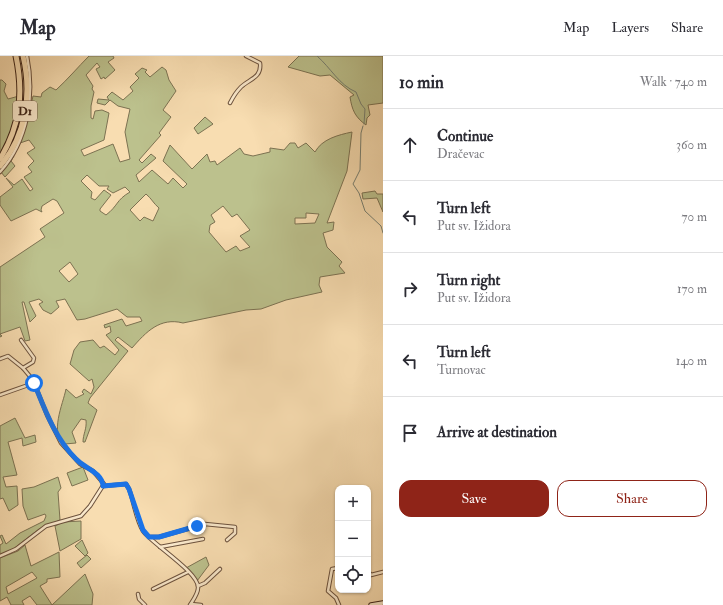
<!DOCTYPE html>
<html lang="en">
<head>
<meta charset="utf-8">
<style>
  :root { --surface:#fff; --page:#f2f2f3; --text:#2b2b33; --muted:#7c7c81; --line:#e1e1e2; --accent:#8f2418 }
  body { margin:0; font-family:"IM FELL Double Pica",serif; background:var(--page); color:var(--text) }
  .controls { position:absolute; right:12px; bottom:12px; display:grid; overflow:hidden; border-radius:8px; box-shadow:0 1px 3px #0004 }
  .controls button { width:36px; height:36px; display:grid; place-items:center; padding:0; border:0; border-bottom:1px solid var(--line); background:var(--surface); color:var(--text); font:20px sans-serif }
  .stop { position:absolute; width:12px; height:12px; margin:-9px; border:3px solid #1a73e8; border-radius:50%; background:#fff }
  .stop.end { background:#1a73e8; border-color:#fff; box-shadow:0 1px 4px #0008 }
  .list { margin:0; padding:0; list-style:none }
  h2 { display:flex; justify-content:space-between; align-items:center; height:52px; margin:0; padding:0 16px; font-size:17px }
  h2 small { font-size:13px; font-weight:400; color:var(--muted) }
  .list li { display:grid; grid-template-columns:26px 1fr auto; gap:12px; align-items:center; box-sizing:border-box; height:72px; padding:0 16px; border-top:1px solid var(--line) }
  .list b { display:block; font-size:15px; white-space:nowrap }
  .list p { margin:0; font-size:13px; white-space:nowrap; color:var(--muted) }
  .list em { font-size:13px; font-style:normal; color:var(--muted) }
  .actions { display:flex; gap:8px; padding:12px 16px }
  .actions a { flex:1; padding:9px 0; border:1px solid var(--accent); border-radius:12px; text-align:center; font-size:14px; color:var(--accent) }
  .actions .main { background:var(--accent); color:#fff }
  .icon { flex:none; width:22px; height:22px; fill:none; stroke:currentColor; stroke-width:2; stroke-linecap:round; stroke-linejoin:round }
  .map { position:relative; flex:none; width:383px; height:549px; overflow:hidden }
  header { display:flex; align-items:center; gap:24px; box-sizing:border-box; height:56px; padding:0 20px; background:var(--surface); border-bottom:1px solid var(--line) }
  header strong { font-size:19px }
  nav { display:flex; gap:22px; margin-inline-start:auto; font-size:14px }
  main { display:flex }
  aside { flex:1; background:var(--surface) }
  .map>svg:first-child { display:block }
  .green { fill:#bcc18d; stroke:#7c7252; fill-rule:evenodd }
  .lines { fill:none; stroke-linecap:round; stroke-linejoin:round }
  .stream { stroke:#777f71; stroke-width:1 }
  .street-casing { stroke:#6c523e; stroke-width:4.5 }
  .secondary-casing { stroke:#3d2317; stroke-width:5.5 }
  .highway-casing { stroke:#3d2317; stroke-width:7 }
  .street { stroke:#fae9cc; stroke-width:2.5 }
  .secondary { stroke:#fae9cc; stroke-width:3.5 }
  .highway { stroke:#f8ddb1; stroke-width:5 }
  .route { stroke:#1a73e8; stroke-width:5 }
  .labels { text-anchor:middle; stroke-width:3; stroke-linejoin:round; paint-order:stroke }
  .shield { fill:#fae9cc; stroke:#765e4d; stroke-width:1 }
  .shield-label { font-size:12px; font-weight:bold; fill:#3d2317 }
</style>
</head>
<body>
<header>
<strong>Map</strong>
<nav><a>Map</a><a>Layers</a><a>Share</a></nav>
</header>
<main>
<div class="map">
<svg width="383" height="549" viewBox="0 0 383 549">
  <rect width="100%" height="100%" fill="#f8ddb1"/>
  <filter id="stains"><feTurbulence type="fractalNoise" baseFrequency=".005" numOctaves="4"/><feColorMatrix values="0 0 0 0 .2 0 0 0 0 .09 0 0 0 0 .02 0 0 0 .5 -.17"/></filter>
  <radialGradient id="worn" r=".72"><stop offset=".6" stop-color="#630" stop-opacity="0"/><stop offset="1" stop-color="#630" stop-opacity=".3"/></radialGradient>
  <g class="green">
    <path d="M 89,0 L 113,0 L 114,2 L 108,6 L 115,14 L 105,23 L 104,21 L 101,23 L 96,13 L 100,11 L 97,7 L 86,19 L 93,30 L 92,33 L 94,36 L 91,50 L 91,62 L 93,63 L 95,55 L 102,54 L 109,57 L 104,84 L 81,94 L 84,100 L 113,88 L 120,106 L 130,103 L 125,76 L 130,53 L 118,50 L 110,44 L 105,49 L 97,47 L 98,43 L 109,44 L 107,41 L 112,36 L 123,44 L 133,35 L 130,31 L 139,22 L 135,18 L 142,12 L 147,14 L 145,16 L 150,21 L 162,11 L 166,14 L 169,24 L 176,35 L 163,54 L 171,61 L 159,77 L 161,79 L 139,104 L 142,107 L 151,98 L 156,102 L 136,119 L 139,126 L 152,114 L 168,128 L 173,122 L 183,132 L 187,128 L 163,105 L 170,89 L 192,113 L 207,98 L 210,106 L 215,105 L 217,109 L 240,92 L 244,98 L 253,100 L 270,96 L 270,92 L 284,94 L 290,87 L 295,87 L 298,92 L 306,87 L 315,96 C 322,83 338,79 352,76 L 347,115 L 327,167 L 334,166 L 333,174 L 323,177 L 327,191 L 342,206 L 339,210 L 345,217 L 320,221 L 319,229 L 322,236 L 286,244 L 261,253 L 246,254 L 183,267 C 160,261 146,276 132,292 L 118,281 L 115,284 L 128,295 L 90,342 L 88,347 L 97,354 L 85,386 L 83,386 C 83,378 87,373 86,364 L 81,363 L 72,376 L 76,387 L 65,388 C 49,378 63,348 66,333 L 76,342 L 84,338 L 82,336 L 84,333 L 91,338 L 94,331 L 92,323 L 89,325 L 70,308 L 74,294 L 80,286 L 93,284 L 100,292 L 104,290 L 115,299 L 119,294 L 106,279 L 111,276 L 110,270 L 105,272 L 104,269 L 122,263 L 126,270 L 142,265 L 140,261 L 127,261 L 117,253 L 85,263 L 77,264 L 65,243 L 56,245 L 59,251 L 51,258 L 43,254 L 39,248 L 43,246 L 39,243 L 29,246 L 36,260 L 30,266 L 24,246 L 22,246 L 30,284 L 25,285 L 20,271 L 0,278 L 2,280 L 0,281 L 0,211 L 45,181 L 40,173 L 64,157 L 57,145 L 53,143 L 42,150 L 41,154 L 42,156 L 36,153 L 11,165 L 0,149 L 0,141 L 13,131 L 6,122 L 14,129 L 22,123 L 30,135 L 33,133 L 24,121 L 32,116 L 28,111 L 34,105 L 27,97 L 35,92 L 29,84 L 20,87 L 29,58 L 33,40 L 41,41 L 42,37 L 50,31 L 56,34 C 68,23 78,11 89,0 ZM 87,119 L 99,130 L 109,130 L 107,133 L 113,137 L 125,131 L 130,136 C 116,144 118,150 106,159 L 100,155 L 100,153 L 111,139 L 104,134 L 95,144 L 91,142 L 92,136 L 81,125 ZM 146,138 C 152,143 153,147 159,152 L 153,165 L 144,161 L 140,165 L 130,154 ZM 223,150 L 232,161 L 237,158 L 250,174 L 240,180 L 250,191 L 240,195 L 236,190 L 226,196 L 209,176 L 210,169 L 215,166 L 211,159 ZM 306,157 L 319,158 L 315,167 L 295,168 L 295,162 L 306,162 ZM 70,206 L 78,218 L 69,226 L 59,215 Z"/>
    <path d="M 299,0 L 383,0 L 383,47 L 368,49 L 370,59 L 367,62 L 366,69 C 355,61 352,54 350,41 L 354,39 L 330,19 L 320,20 L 288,11 Z"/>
    <path d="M 0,24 L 2,24 L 6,28 L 4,35 L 8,43 L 19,40 C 17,61 10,79 0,98 Z"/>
    <path d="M 205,61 L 213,68 L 198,78 L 194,72 Z"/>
    <path d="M 13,100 L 14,100 L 11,105 L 15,110 L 5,121 L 1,116 Z"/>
    <path d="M 375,135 L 377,138 L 383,138 L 383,156 L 377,142 L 363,143 L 362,137 Z"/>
    <path d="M 15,362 L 25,382 L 35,379 L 36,386 L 23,390 L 22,382 L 8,386 L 17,419 L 3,421 L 6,431 L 17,430 L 18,449 L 9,455 L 3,442 L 0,443 L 0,370 Z"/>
    <path d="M 83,411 L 88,424 L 72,430 L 67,417 Z"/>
    <path d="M 58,421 L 61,432 L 58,436 L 60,464 L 39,473 L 12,494 L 0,499 L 0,489 L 3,487 L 0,480 L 2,479 L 6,488 L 20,477 L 44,465 L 46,460 L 45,458 L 28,464 L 23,450 L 22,433 L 34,431 Z"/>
    <path d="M 81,465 L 81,483 L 60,495 L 55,470 L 63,466 Z"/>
    <path d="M 82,484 L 88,497 L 85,500 L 75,490 Z"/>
    <path d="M 25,489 L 31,510 L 59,496 L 60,521 L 47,523 L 47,526 L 40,530 L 52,549 L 85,518 L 93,538 L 92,549 L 37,549 L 30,540 L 22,545 L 24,549 L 11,549 L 7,541 L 0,545 L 0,502 L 18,495 ZM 32,516 L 37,522 L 8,538 L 6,531 Z"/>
    <path d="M 87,499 L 91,503 L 81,512 L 77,507 Z"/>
    <path d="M 206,501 L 209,509 L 197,525 L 186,512 Z"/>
  </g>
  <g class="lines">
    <g class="stream">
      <path d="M 317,0 C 331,12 339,29 356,36 L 361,48 L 365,53 L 364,68"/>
      <path d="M 363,70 L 361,77 L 360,114 L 353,128 L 359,137 L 365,155 L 381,170 L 383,177"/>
    </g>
    <g class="street-casing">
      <g id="street">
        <path d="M 230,47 C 233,41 236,36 241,31 C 249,23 262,22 260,7 L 246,0"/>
        <path d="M 0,116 C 28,85 35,39 27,0"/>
        <path d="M 21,284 L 34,302 L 33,306 L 23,312"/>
        <path d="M 0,303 L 8,300 L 23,312 L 33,324 L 47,359 L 61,387 L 80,408 L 93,415 L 104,428 L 90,450 L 81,460 L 46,470 L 16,493 L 0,500"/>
        <path d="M 0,339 L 34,327"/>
        <path d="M 103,430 L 126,428 L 129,433 C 134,446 136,464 143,475 C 152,488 200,517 198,532 C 198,538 193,544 190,549"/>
        <path d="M 150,481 L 159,481 L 205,468 L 235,471 L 235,477 L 227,484"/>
        <path d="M 160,491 L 203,483"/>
        <path d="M 338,512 L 332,513 L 328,535 L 336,542 L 339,549"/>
        <path d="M 368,515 L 371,519 L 383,516"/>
        <path d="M 198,530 L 205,527 L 220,513"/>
        <path d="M 153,533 L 188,516"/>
        <path d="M 138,538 L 139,543 L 145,549"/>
        <path d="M 191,548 L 201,549"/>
      </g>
    </g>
    <g class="secondary-casing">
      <path id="secondary" d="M 371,549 L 383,547"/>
    </g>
    <g class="highway-casing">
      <g id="highway">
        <path d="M 0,103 C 20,70 24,38 16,0"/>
        <path d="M 0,110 C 26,80 32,38 23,0"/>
      </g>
    </g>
    <use href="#street" class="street"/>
    <use href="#secondary" class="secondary"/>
    <use href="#highway" class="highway"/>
  </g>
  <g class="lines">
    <path class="route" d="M 34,327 C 45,354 55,382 76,403 C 84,412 102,416 103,430 L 126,428 L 129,433 L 143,474 L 149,481 L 159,481 L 197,470"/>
  </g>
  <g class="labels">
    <rect class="shield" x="13" y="45" width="24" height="20" rx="3"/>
    <g class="shield-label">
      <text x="25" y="59">D1</text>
    </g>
  </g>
  <rect width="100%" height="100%" filter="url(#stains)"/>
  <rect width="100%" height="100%" fill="url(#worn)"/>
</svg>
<div class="controls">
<button>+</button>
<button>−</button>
<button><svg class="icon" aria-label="locate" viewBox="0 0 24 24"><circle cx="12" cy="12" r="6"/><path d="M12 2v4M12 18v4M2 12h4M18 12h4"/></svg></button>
</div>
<div class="stop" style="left:34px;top:327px"></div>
<div class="stop end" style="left:197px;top:470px"></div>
</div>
<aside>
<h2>10 min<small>Walk · 740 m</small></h2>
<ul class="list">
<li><svg class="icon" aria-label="ahead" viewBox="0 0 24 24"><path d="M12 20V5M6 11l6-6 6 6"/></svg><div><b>Continue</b><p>Dračevac</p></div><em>360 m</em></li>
<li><svg class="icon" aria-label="left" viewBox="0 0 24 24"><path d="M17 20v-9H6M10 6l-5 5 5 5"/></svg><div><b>Turn left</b><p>Put sv. Ižidora</p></div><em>70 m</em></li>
<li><svg class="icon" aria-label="right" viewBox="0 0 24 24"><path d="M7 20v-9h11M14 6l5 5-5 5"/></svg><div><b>Turn right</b><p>Put sv. Ižidora</p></div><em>170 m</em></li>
<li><svg class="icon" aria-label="left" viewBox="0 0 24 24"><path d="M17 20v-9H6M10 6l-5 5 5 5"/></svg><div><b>Turn left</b><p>Turnovac</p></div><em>140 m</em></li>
<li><svg class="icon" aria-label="arrive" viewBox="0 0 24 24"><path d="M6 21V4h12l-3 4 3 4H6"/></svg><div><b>Arrive at destination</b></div></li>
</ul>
<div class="actions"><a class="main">Save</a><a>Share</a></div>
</aside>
</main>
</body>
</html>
